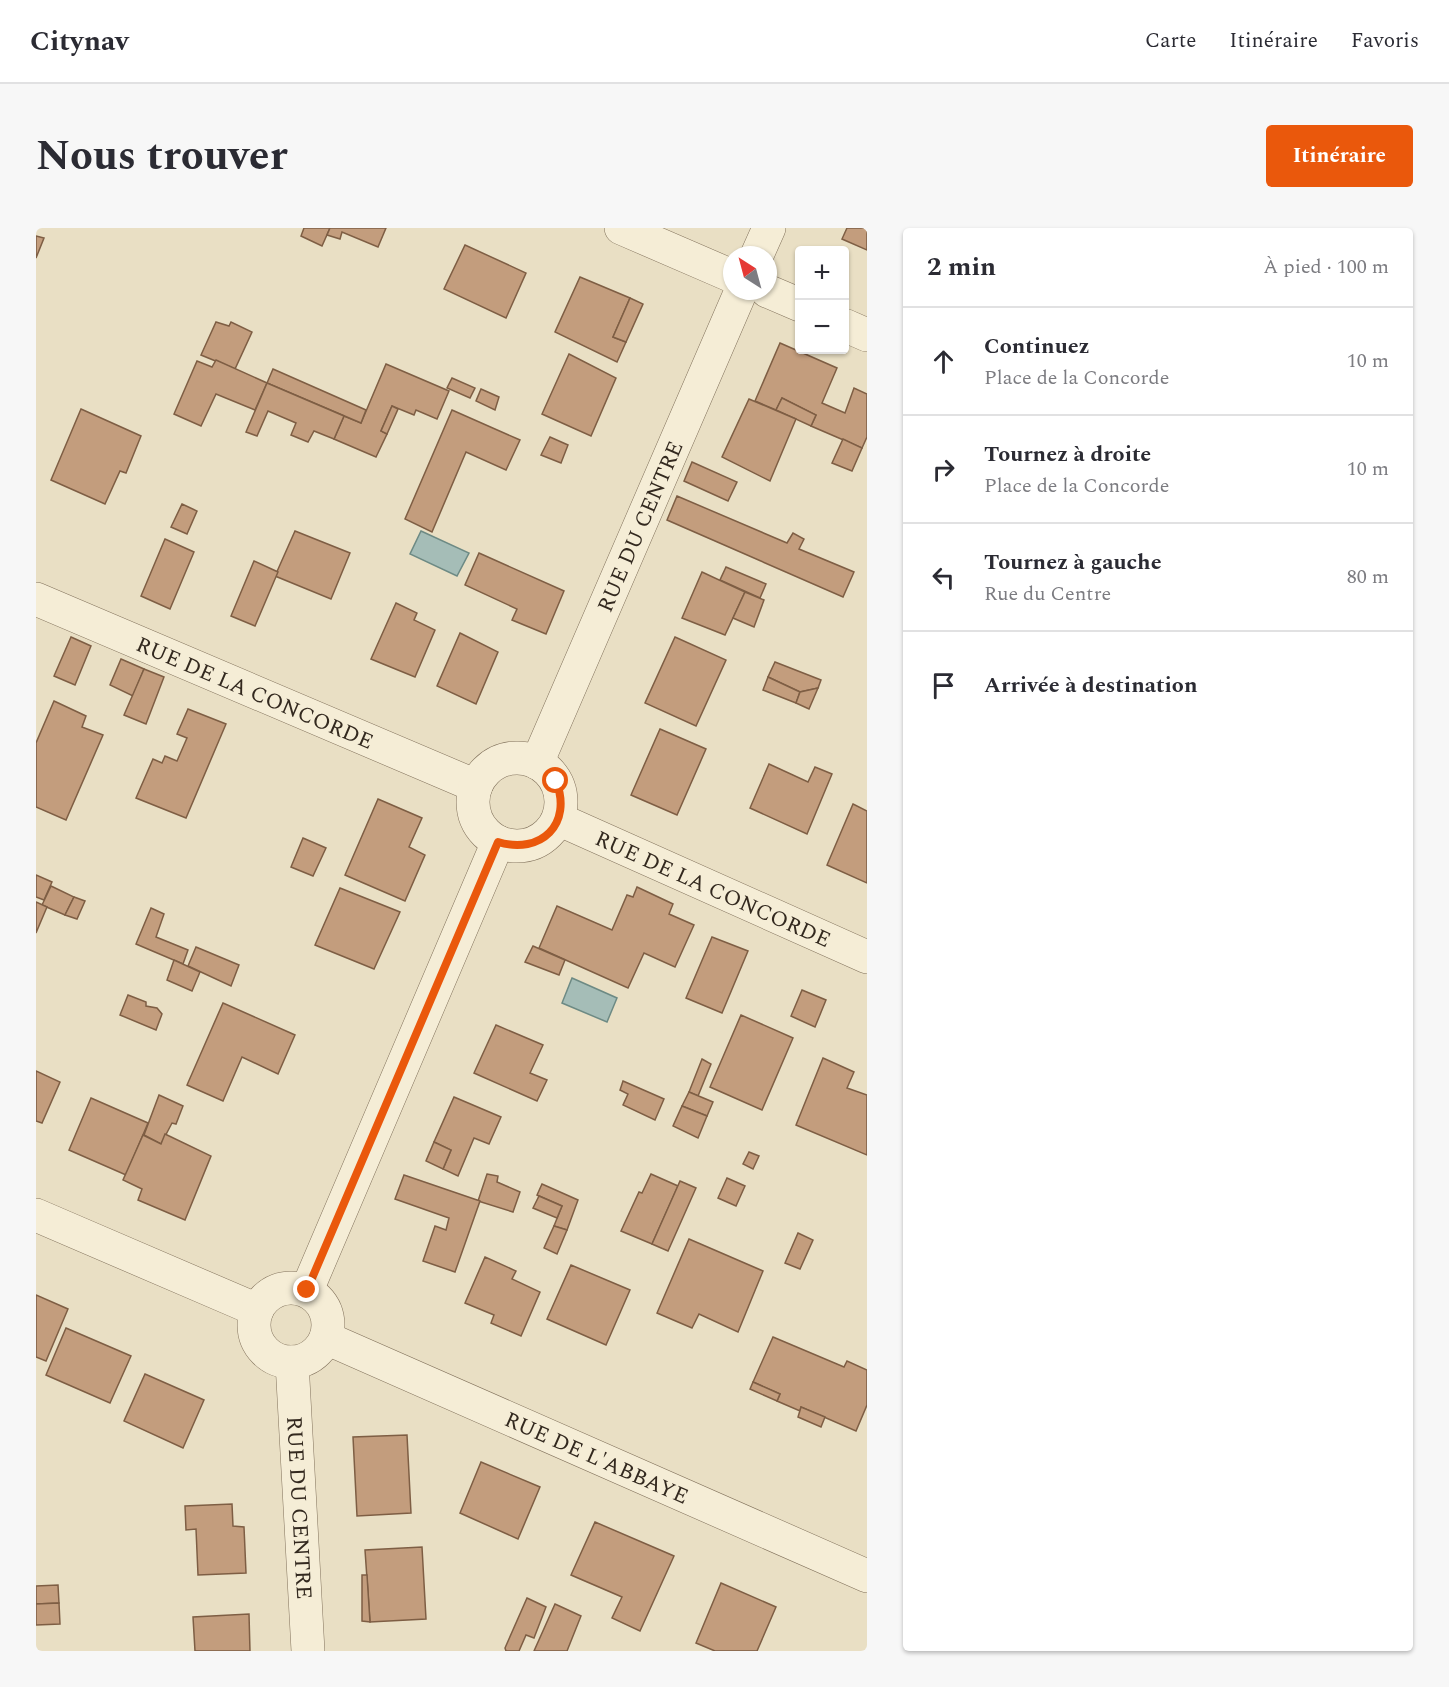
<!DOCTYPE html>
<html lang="fr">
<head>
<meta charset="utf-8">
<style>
  :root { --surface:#fff; --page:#f7f7f7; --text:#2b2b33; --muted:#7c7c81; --line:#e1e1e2; --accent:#ea580c }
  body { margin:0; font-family:Spectral,serif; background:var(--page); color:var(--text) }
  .controls { position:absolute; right:18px; top:18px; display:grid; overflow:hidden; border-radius:6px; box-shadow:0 2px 4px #0004 }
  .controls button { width:54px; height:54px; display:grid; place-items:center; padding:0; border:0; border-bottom:2px solid var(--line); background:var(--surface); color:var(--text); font:30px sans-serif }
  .compass { position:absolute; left:687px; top:18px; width:54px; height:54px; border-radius:50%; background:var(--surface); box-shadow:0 2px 4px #0004; rotate:324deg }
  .stop { position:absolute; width:18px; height:18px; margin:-14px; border:4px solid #ea580c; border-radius:50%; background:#fff }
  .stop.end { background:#ea580c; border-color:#fff; box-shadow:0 2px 6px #0008 }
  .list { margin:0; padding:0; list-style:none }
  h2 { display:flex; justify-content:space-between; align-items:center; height:78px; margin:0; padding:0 24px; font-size:26px }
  h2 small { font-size:20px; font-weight:400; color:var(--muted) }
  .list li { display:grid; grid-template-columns:39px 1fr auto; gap:18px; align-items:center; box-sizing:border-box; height:108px; padding:0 24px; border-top:2px solid var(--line) }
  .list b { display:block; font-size:22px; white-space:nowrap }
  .list p { margin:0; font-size:20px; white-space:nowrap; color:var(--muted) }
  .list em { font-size:20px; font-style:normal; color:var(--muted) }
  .icon { flex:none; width:33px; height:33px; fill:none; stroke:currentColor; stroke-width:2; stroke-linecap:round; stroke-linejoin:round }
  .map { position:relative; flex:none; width:831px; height:1423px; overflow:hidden; border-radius:6px }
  header { display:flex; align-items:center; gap:36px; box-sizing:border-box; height:84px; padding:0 30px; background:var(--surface); border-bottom:2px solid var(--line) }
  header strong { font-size:28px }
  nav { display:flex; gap:33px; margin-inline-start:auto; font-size:21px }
  .intro { display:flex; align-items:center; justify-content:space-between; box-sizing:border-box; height:144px; padding:0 36px }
  h1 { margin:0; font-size:42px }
  .button { padding:15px 27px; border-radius:6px; background:var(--accent); color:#fff; font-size:21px; font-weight:700 }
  main { display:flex; gap:36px; padding:0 36px }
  aside { flex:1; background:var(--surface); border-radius:6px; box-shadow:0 2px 4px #0004 }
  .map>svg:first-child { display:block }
  .water { fill:#a5bdb7; stroke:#6d8a84; stroke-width:1.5 }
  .building { fill:#c39d7d; stroke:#7e5e44; stroke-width:1.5 }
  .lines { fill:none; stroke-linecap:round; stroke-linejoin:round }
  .street-casing { stroke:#82725c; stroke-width:34 }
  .street { stroke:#f5edd6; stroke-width:33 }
  .route { stroke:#ea580c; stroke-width:8 }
  .labels { text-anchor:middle; stroke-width:5; stroke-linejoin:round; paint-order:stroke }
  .street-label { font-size:22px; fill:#33291f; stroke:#f1ead2 }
</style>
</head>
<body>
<header>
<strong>Citynav</strong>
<nav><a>Carte</a><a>Itinéraire</a><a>Favoris</a></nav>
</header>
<div class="intro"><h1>Nous trouver</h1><a class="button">Itinéraire</a></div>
<main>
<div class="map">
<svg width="831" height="1423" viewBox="0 0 831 1423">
  <rect width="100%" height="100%" fill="#e9dfc4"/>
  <g class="water">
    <path d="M 385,303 L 433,325 L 421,348 L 374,326 Z"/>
    <path d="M 536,750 L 581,770 L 571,794 L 526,775 Z"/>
  </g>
  <g class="building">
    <path d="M 268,0 L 294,0 L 286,18 L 265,8 Z"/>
    <path d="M 294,0 L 350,0 L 342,19 L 306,4 L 304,11 L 291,7 Z"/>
    <path d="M 811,0 L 831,0 L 831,22 L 806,11 Z"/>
    <path d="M 0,8 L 8,10 L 0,30 Z"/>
    <path d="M 429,17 L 490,45 L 470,90 L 408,61 Z"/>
    <path d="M 544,49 L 594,70 L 577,109 L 590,114 L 581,134 L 519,104 Z"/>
    <path d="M 594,70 L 607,76 L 590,114 L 577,109 Z"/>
    <path d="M 180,94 L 193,98 L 195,94 L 216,104 L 199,141 L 165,127 Z"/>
    <path d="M 744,115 L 801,140 L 786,175 L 809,185 L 818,160 L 831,166 L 831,209 L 826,220 L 775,198 L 780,187 L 746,170 L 740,182 L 719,173 Z"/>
    <path d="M 533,126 L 580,150 L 555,208 L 506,186 Z"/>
    <path d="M 180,132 L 231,155 L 219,182 L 180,166 L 165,198 L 138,186 L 161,133 L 176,139 Z"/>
    <path d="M 350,136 L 413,163 L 401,191 L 380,182 L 378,187 L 356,178 L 345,203 L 351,206 L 340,229 L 298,211 L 308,188 L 325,195 Z"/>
    <path d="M 237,141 L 330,182 L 325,195 L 231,155 Z"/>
    <path d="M 416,150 L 439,160 L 434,170 L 411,160 Z"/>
    <path d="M 231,155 L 308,188 L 298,211 L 278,203 L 272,214 L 255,207 L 260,195 L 232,183 L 221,208 L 210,204 Z"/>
    <path d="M 445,161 L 463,169 L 459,182 L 440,173 Z"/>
    <path d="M 746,170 L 780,187 L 775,198 L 740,182 Z"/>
    <path d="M 713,171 L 760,191 L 734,253 L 686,229 Z"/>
    <path d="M 356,178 L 362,181 L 351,206 L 345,203 Z"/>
    <path d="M 45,181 L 105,208 L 90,245 L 84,243 L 69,276 L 15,252 Z"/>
    <path d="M 416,182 L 484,212 L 470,242 L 430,224 L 396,304 L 369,291 Z"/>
    <path d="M 514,209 L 532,217 L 525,235 L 505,227 Z"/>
    <path d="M 807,211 L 826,220 L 816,243 L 796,235 Z"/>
    <path d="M 656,234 L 701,254 L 692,273 L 648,253 Z"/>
    <path d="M 641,268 L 751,315 L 757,305 L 768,311 L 763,321 L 818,344 L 807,369 L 631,292 Z"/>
    <path d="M 146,276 L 161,283 L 151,306 L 135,299 Z"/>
    <path d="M 259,303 L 314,325 L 295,371 L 239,348 Z"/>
    <path d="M 129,311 L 158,324 L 134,381 L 105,368 Z"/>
    <path d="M 443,325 L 528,363 L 510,406 L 476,392 L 481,381 L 429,357 Z"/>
    <path d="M 218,333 L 242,344 L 219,398 L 195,388 Z"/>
    <path d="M 690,339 L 730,356 L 724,370 L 684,352 Z"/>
    <path d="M 666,344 L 709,364 L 689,407 L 646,390 Z"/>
    <path d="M 709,364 L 728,372 L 718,399 L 697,390 Z"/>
    <path d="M 360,375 L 381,385 L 378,392 L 399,402 L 379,449 L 335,431 Z"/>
    <path d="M 424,405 L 462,424 L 440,476 L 401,458 Z"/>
    <path d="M 35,409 L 55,418 L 39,457 L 18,448 Z"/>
    <path d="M 639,409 L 690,432 L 660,498 L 609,475 Z"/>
    <path d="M 85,431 L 108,441 L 97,468 L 74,457 Z"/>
    <path d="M 739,434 L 785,452 L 782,460 L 764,464 L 732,449 Z"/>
    <path d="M 108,441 L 128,449 L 110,496 L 88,487 Z"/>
    <path d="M 732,449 L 764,464 L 760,475 L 727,462 Z"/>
    <path d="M 782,460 L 773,481 L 760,475 L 764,464 Z"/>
    <path d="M 18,473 L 50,488 L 46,499 L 67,507 L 30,592 L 0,579 L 0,515 Z"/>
    <path d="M 152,481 L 190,496 L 150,590 L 100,570 L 117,531 L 126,535 L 129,528 L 141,533 L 151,510 L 141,506 Z"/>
    <path d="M 624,501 L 670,521 L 641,587 L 595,567 Z"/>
    <path d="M 733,536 L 772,554 L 779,539 L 796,546 L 771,606 L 714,580 Z"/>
    <path d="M 342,571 L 386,590 L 373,619 L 389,627 L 369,673 L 309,647 Z"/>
    <path d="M 817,576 L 831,583 L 831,655 L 791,637 Z"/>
    <path d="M 267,610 L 290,620 L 277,648 L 255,639 Z"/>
    <path d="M 0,647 L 16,654 L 8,672 L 0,669 Z"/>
    <path d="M 15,658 L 38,669 L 29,687 L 6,677 Z"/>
    <path d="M 601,659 L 637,676 L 633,686 L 658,697 L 639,739 L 608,725 L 592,760 L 503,720 L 521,678 L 576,702 L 591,667 L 597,669 Z"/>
    <path d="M 304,660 L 364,684 L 338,741 L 279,717 Z"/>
    <path d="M 38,669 L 49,673 L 41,691 L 29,687 Z"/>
    <path d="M 0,674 L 11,679 L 0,705 Z"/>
    <path d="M 115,680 L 128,686 L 120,709 L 152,722 L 147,736 L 100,716 Z"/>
    <path d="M 676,709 L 712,723 L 686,785 L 650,770 Z"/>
    <path d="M 497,718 L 529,732 L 523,747 L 489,734 Z"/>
    <path d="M 160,719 L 203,737 L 195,758 L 152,738 Z"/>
    <path d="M 138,732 L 164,744 L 156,763 L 131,752 Z"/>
    <path d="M 766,762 L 790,772 L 779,799 L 755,788 Z"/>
    <path d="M 92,767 L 110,774 L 110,778 L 121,780 L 126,786 L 120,802 L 84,787 Z"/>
    <path d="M 187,775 L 259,807 L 242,846 L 206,829 L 187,873 L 151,857 Z"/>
    <path d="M 705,787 L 757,810 L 726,882 L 674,859 Z"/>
    <path d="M 460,797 L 507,817 L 494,845 L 511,852 L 501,873 L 438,845 Z"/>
    <path d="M 787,830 L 818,844 L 811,860 L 831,867 L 831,927 L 760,897 Z"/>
    <path d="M 666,831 L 675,836 L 662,868 L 653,864 Z"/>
    <path d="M 0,843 L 24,854 L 6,895 L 0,893 Z"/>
    <path d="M 587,853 L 628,871 L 619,892 L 587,877 L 592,866 L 584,862 Z"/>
    <path d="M 653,864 L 677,874 L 671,888 L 646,878 Z"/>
    <path d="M 123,867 L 147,878 L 140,896 L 136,895 L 125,916 L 108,907 Z"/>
    <path d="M 418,869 L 465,889 L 453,916 L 438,910 L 422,948 L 407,941 L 415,922 L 398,914 Z"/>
    <path d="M 55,870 L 112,895 L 90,947 L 33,922 Z"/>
    <path d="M 646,878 L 671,888 L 662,910 L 637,898 Z"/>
    <path d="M 129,906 L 175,928 L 149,992 L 102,972 L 106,961 L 87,952 L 107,907 L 125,916 Z"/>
    <path d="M 398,914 L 415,922 L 407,941 L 390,933 Z"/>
    <path d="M 713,924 L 723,928 L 717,941 L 707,936 Z"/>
    <path d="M 451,946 L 462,948 L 461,954 L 484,964 L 477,984 L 442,973 Z"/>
    <path d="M 615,946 L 642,958 L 616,1016 L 585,1003 L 603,964 L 606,965 Z"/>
    <path d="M 368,947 L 444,973 L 419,1044 L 387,1033 L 399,998 L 410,1002 L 413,990 L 359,971 Z"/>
    <path d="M 691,950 L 709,958 L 700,978 L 682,970 Z"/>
    <path d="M 644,953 L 660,960 L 632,1023 L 616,1016 Z"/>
    <path d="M 506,956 L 542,972 L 531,1002 L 518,998 L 526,978 L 501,967 Z"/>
    <path d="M 503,968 L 526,978 L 521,990 L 497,980 Z"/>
    <path d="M 518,998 L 531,1002 L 521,1026 L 508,1020 Z"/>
    <path d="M 762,1005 L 777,1012 L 764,1041 L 749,1035 Z"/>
    <path d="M 653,1011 L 727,1043 L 702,1104 L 663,1086 L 656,1100 L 621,1085 Z"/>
    <path d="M 449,1029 L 480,1043 L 476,1051 L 504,1064 L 485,1108 L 455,1095 L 458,1087 L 429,1075 Z"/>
    <path d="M 535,1037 L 594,1062 L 570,1117 L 511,1091 Z"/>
    <path d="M 0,1067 L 32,1081 L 10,1133 L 0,1129 Z"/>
    <path d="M 30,1100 L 95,1128 L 74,1175 L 10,1147 Z"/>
    <path d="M 737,1109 L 808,1139 L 811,1133 L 831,1142 L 831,1177 L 820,1203 L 765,1179 L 764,1183 L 741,1173 L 744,1166 L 717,1154 Z"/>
    <path d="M 109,1146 L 168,1172 L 147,1220 L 88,1193 Z"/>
    <path d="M 717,1154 L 744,1166 L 741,1173 L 714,1161 Z"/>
    <path d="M 765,1179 L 789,1189 L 785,1199 L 762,1189 Z"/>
    <path d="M 371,1207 L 375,1285 L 321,1288 L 317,1209 Z"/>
    <path d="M 445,1234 L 504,1259 L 482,1311 L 424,1285 Z"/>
    <path d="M 196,1276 L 197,1298 L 208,1299 L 210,1345 L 162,1347 L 160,1301 L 150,1302 L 149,1278 Z"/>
    <path d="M 559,1294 L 638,1328 L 604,1403 L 576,1390 L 586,1369 L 535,1347 Z"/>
    <path d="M 386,1319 L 390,1391 L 334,1394 L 329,1322 Z"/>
    <path d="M 326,1347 L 331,1347 L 334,1394 L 326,1393 Z"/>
    <path d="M 685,1355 L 740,1379 L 721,1423 L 679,1423 L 660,1415 Z"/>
    <path d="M 22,1357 L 23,1375 L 0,1376 L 0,1358 Z"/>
    <path d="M 491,1370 L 510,1379 L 498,1410 L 490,1407 L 483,1423 L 470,1423 L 469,1420 Z"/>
    <path d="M 23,1375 L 24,1396 L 0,1397 L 0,1376 Z"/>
    <path d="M 519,1376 L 545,1388 L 531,1423 L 498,1423 Z"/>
    <path d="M 213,1386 L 214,1423 L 159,1423 L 157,1389 Z"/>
  </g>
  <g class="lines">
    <g class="street-casing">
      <g id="street">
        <path d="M 585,0 L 696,48"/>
        <path d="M 721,27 L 733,0"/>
        <path d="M 731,63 L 764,77"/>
        <path d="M 808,97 L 831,107"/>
        <path id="s1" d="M 0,371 L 440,558"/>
        <circle cx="481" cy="574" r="44"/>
        <path id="s2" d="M 501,535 L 705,63"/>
        <path id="s3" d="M 522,591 L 831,729"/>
        <path d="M 0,987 L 221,1082"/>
        <circle cx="255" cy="1097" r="37"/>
        <path d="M 271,1062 L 462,614"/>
        <path id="s4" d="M 290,1110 L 831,1348"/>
        <path id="s5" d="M 256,1134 L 272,1423"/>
      </g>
    </g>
    <use href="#street" class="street"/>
  </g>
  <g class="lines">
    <path class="route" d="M 271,1062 L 462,614 C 505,627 537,596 520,553"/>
  </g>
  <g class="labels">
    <g class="street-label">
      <text dy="8" stroke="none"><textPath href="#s2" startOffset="258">RUE DU CENTRE</textPath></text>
      <text dy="8" stroke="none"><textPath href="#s1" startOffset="238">RUE DE LA CONCORDE</textPath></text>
      <text dy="8" stroke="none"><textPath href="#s3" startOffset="170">RUE DE LA CONCORDE</textPath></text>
      <text dy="8" stroke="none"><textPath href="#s4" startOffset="296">RUE DE L'ABBAYE</textPath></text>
      <text dy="8" stroke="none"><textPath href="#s5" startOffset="146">RUE DU CENTRE</textPath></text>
    </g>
  </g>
</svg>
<div class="controls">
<button>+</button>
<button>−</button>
</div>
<svg class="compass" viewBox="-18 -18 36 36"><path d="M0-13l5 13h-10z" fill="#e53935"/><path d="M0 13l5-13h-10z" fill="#7c7c81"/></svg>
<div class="stop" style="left:520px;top:553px"></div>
<div class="stop end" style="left:271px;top:1062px"></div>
</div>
<aside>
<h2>2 min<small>À pied · 100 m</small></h2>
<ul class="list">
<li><svg class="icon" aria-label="ahead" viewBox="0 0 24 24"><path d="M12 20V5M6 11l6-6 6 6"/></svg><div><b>Continuez</b><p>Place de la Concorde</p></div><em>10 m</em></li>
<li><svg class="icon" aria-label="right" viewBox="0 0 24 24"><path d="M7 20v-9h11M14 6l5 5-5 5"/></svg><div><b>Tournez à droite</b><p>Place de la Concorde</p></div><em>10 m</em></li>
<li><svg class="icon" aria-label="left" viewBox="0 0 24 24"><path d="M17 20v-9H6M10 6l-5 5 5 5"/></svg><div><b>Tournez à gauche</b><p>Rue du Centre</p></div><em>80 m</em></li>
<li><svg class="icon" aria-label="arrive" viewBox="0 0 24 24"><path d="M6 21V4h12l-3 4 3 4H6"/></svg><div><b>Arrivée à destination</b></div></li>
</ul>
</aside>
</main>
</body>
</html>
